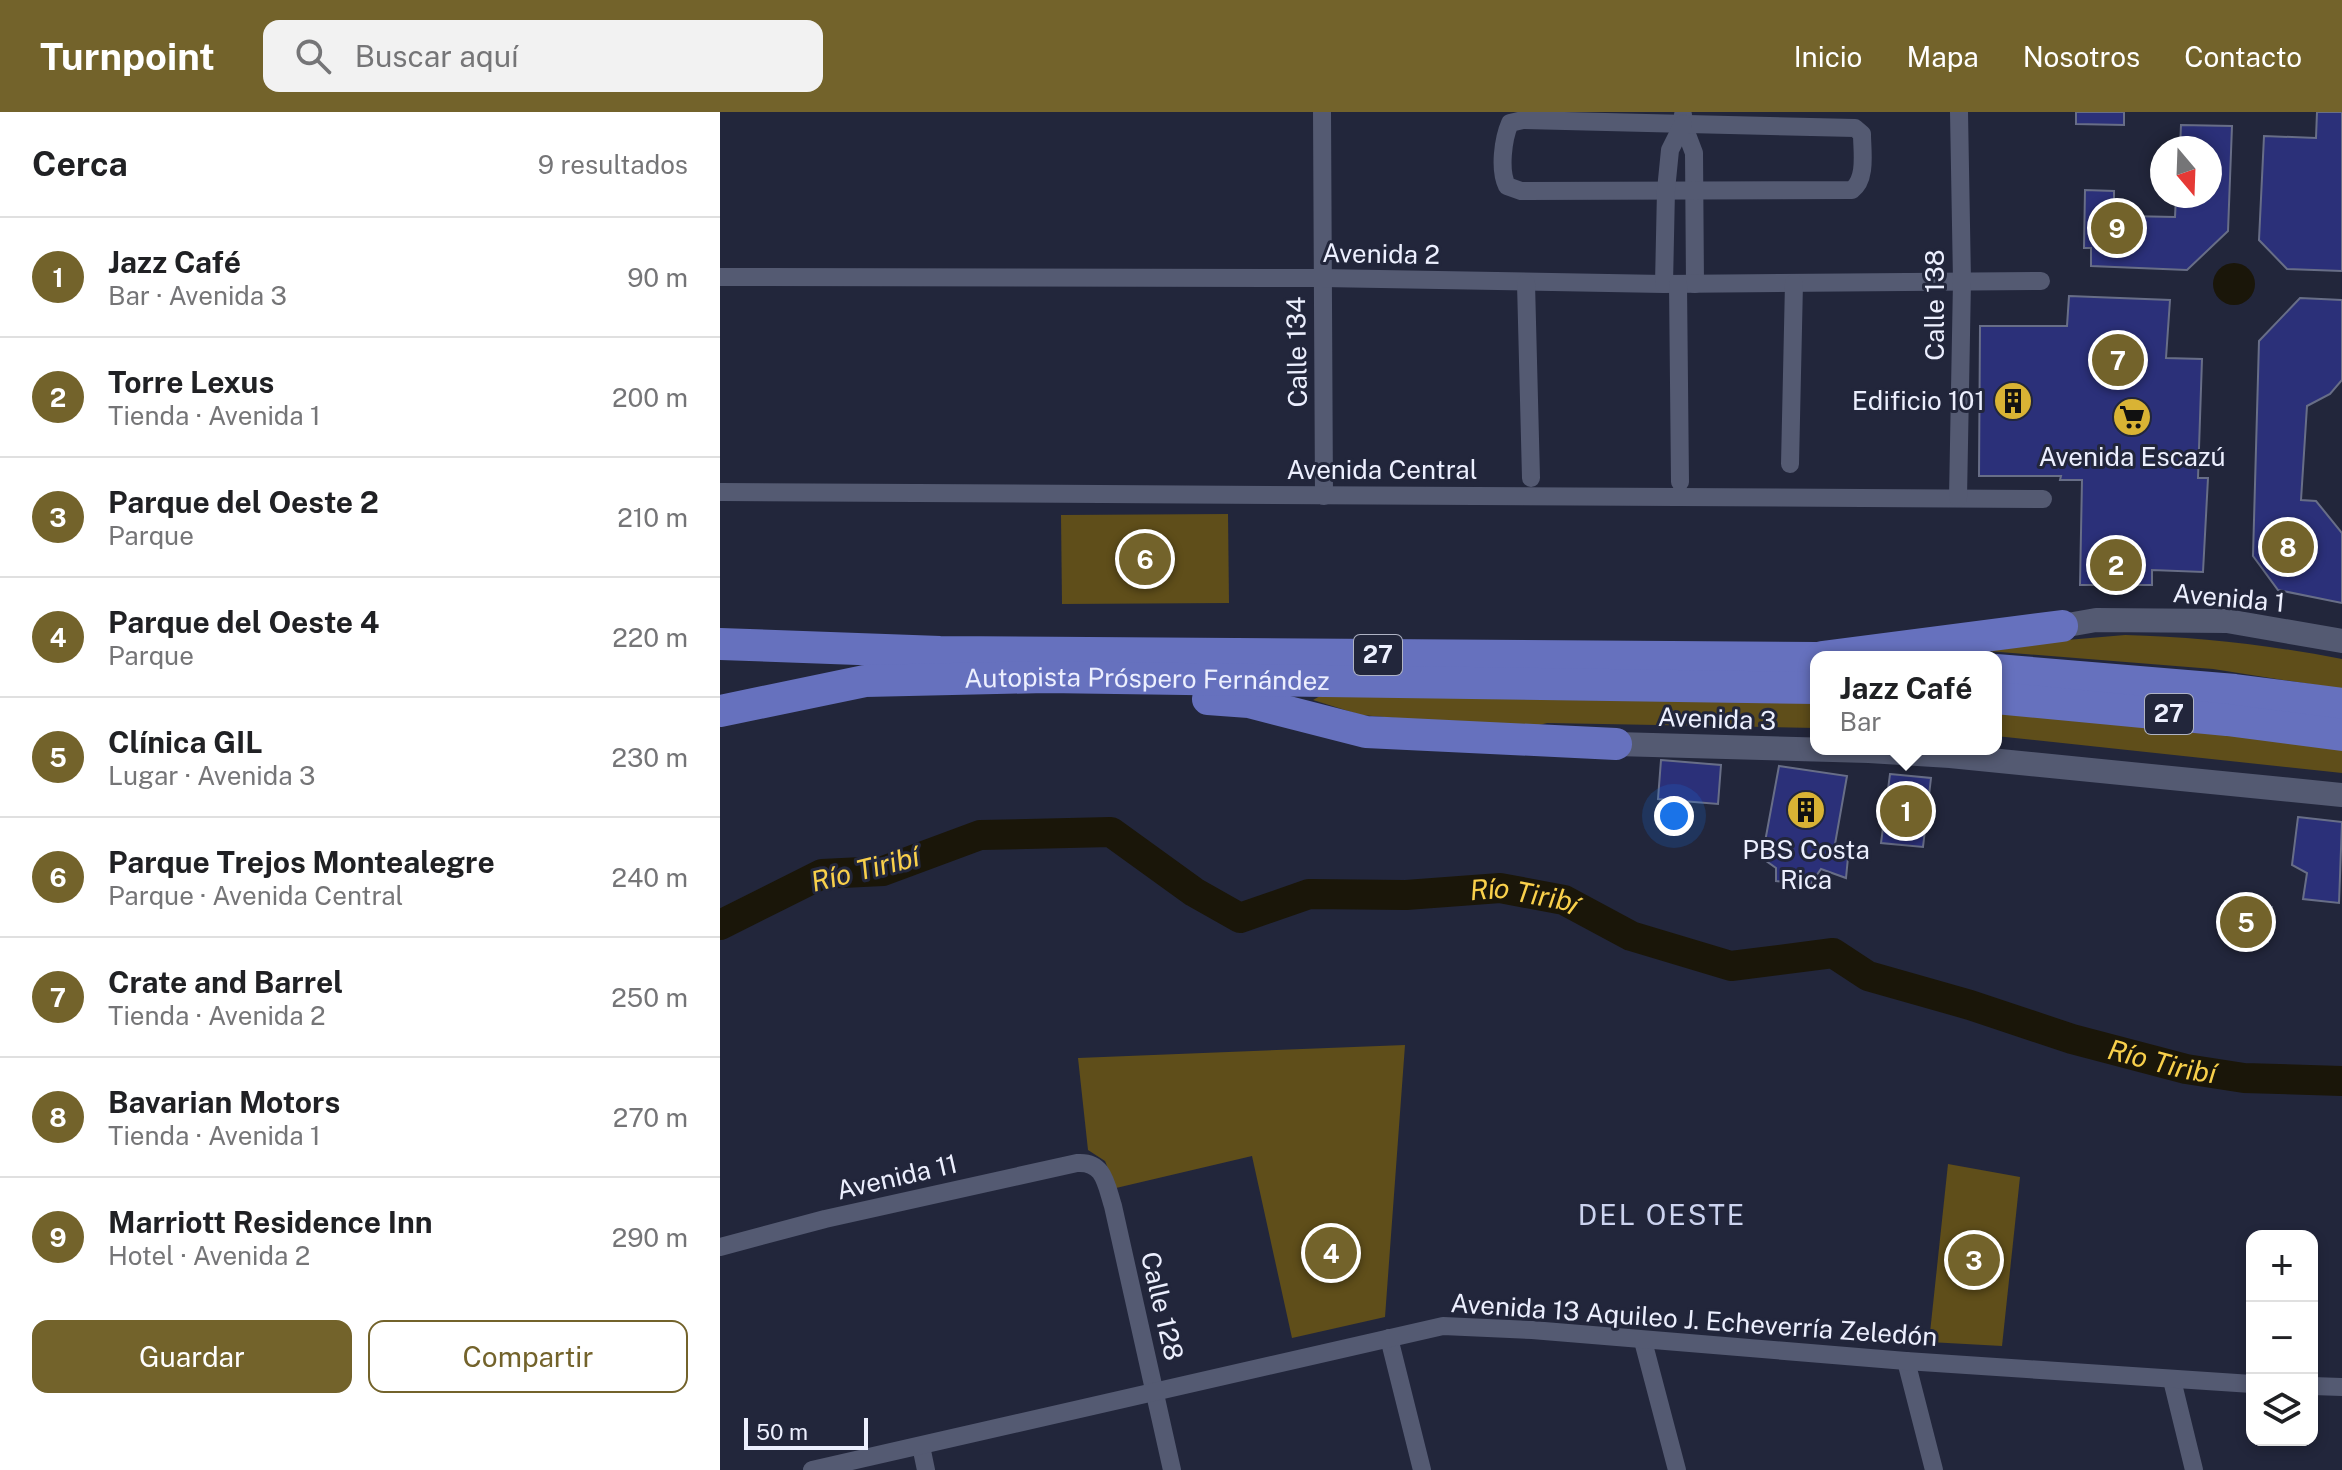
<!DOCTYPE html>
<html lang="es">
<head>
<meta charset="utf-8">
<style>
  :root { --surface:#fff; --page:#f2f2f2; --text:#202124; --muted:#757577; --line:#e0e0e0; --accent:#73632b }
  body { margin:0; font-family:"Public Sans",sans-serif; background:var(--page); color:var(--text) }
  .controls { position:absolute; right:24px; bottom:24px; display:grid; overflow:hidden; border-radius:16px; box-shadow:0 4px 12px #0003 }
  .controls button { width:72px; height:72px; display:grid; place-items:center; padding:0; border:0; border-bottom:2px solid var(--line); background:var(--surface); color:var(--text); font:40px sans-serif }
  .compass { position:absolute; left:1430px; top:24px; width:72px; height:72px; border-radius:50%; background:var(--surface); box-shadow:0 4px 12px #0003; rotate:161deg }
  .scale { position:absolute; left:24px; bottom:20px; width:124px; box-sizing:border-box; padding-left:8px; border:4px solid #eceffe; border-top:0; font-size:22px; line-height:28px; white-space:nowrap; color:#eceffe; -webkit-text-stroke:6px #22263b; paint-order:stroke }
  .you { position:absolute; left:954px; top:704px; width:28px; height:28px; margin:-20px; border:6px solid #fff; border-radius:50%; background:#1a73e8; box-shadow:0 0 0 12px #1a73e833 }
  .badge { display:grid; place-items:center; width:52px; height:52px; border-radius:50%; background:var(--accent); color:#fff; font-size:26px; font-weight:700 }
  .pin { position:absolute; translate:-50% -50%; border:4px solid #fff; box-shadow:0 2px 8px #0006 }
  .popup { position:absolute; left:1090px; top:539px; width:192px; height:104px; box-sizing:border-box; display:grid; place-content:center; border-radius:16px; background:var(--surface); filter:drop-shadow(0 2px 6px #0005); font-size:26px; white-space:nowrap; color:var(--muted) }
  .popup b { font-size:30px; color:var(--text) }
  .popup::after { content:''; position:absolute; left:50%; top:100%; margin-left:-16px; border:16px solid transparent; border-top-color:var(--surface) }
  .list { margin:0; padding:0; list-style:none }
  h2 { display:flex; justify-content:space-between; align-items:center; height:104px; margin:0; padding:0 32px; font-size:34px }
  h2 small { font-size:26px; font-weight:400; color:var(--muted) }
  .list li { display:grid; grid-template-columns:52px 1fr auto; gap:24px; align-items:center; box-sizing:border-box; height:120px; padding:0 32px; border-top:2px solid var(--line) }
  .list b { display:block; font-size:30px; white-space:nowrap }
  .list p { margin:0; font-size:26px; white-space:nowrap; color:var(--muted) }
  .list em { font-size:26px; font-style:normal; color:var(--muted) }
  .actions { display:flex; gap:16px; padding:24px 32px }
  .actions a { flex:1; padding:18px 0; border:2px solid var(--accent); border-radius:16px; text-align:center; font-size:28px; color:var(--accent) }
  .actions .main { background:var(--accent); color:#fff }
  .icon { flex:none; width:44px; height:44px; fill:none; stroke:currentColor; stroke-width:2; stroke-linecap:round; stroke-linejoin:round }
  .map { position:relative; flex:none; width:1622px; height:1358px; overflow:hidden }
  header { display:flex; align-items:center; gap:48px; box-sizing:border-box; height:112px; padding:0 40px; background:var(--accent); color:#fff }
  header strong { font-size:38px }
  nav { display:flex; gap:44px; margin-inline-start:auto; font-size:28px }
  .search { width:560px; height:72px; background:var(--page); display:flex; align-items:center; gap:20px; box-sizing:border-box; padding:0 28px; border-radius:16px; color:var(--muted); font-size:30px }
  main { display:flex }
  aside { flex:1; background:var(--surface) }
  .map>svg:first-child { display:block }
  .green { fill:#5f4e1a }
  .water { fill:#1a1609 }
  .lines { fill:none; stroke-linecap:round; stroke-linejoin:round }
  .river { stroke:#1a1609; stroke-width:30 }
  .building { fill:#2b3079; stroke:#686e87; stroke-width:2 }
  .minor { stroke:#545a72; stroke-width:18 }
  .tertiary { stroke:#545a72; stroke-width:24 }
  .trunk { stroke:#6671be; stroke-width:32 }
  .labels { text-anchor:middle; stroke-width:6; stroke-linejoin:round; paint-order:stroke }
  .shield { fill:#22263b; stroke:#afb3c4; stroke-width:2 }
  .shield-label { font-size:24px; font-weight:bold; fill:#eceffe }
  .street-label { font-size:26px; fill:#eceffe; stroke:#22263b }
  .poi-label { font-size:26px; fill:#eceffe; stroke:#22263b }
  .water-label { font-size:28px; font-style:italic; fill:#f9d04b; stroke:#22263b }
  .neighbourhood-label { font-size:28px; letter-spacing:2px; fill:#ccd3ef; stroke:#22263b }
</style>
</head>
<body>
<header>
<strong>Turnpoint</strong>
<div class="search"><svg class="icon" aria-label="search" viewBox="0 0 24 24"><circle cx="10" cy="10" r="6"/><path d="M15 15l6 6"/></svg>Buscar aquí</div>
<nav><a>Inicio</a><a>Mapa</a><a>Nosotros</a><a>Contacto</a></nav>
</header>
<main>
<aside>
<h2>Cerca<small>9 resultados</small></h2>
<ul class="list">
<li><span class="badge">1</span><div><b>Jazz Café</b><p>Bar · Avenida 3</p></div><em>90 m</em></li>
<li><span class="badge">2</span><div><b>Torre Lexus</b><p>Tienda · Avenida 1</p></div><em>200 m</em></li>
<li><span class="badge">3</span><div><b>Parque del Oeste 2</b><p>Parque</p></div><em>210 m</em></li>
<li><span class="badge">4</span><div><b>Parque del Oeste 4</b><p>Parque</p></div><em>220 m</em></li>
<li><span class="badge">5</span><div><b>Clínica GIL</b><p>Lugar · Avenida 3</p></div><em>230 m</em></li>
<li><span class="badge">6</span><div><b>Parque Trejos Montealegre</b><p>Parque · Avenida Central</p></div><em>240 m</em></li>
<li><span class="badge">7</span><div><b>Crate and Barrel</b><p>Tienda · Avenida 2</p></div><em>250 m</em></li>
<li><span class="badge">8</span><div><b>Bavarian Motors</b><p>Tienda · Avenida 1</p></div><em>270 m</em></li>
<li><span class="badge">9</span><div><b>Marriott Residence Inn</b><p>Hotel · Avenida 2</p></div><em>290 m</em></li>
</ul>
<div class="actions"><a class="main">Guardar</a><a>Compartir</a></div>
</aside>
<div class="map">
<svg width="1622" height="1358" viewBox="0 0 1622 1358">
  <rect width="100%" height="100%" fill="#22263b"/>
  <g class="green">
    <path d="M 508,402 L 509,491 L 342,492 L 341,403 Z"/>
    <path d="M 1405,523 C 1478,525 1550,533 1622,547 L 1622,577 L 1493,557 L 1267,539 L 1290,533 Z"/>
    <path d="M 602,583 L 1096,585 L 1096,616 L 827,611 L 804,617 L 641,603 L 593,588 Z"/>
    <path d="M 1276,593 L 1622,633 L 1622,661 L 1276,624 Z"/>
    <path d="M 685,933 L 665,1205 L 572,1226 L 532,1044 L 396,1076 L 385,1049 L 368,1038 L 358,946 Z"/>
    <path d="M 1228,1052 L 1300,1065 L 1282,1234 L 1209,1230 Z"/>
  </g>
  <circle class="water" cx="1514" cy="172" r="21"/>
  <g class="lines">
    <path class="river" id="s1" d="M 0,813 L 102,762 L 163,759 L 260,723 L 391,720 L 474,780 L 520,806 L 589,782 L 686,783 L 780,776 L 844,788 L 911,824 L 1011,854 L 1113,841 L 1148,864 L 1250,893 L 1352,927 L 1466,957 L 1524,966 L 1622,969"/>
  </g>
  <g class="building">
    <path d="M 1356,0 L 1404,0 L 1404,13 L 1356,12 Z"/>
    <path d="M 1597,0 L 1622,0 L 1622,159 L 1567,157 L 1539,128 L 1544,24 L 1596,26 Z"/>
    <path d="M 1461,13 L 1512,14 L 1508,119 L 1467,158 L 1371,154 L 1371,136 L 1364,136 L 1365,78 L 1394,79 L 1394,96 L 1407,96 L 1407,104 L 1455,105 L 1456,84 L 1490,84 L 1490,36 L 1460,36 Z"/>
    <path d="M 1349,184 L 1450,188 L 1446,246 L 1482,247 L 1478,366 L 1488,366 L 1483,460 L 1432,458 L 1432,473 L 1360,473 L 1362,368 L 1340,368 L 1341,364 L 1259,364 L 1260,214 L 1347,214 Z"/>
    <path d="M 1580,186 L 1622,188 L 1622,268 L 1610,282 L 1587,294 L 1581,388 L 1596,389 L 1622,421 L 1622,491 L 1558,478 L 1533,444 L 1539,229 Z"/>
    <path d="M 941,648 L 1001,653 L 998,692 L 938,687 Z"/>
    <path d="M 1059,654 L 1127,664 L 1115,732 L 1129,735 L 1126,766 L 1101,757 L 1090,773 L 1056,769 L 1056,756 L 1042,746 Z"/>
    <path d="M 1170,662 L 1211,666 L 1203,735 L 1161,731 Z"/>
    <path d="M 1578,705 L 1622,710 L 1619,791 L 1583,787 L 1587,761 L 1572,753 Z"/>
    <path d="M 1505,789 L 1552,795 L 1548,830 L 1501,824 Z"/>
  </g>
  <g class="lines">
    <g class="minor">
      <path d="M 602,0 L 604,384"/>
      <path d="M 963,3 L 963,12 L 974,41 L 975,172"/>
      <path d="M 803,8 L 1135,16 L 1142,22 C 1142,39 1147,67 1132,78 L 801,79 L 787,74 C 779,58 783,27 790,11 Z"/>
      <path d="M 0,165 L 602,166 L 944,172 L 1321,169"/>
      <path d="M 806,171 L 811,366"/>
      <path d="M 944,172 L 946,78 L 950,38 L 963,12"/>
      <path d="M 958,172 L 960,370"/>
      <path d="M 1070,352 L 1074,171"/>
      <path d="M 0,380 L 1323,387"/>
      <path d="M 1238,386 L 1242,169 L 1239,0"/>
      <path d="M 0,1135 L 105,1107 L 357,1051 C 384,1049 386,1072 393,1094 L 452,1358"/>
      <path d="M 669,1226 L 702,1358"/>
      <path d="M 923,1229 L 957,1358"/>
      <path d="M 1186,1249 L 1214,1358"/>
      <path d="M 1452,1268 L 1474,1358"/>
      <path d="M 1592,1274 L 1622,1275"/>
      <path d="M 201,1334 L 206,1358"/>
      <path d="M 92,1358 L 723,1214 L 812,1218 L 1186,1249 L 1532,1272"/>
    </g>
    <g class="tertiary">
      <path d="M 1342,514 L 1376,508 L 1507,509 L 1622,529"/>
      <path d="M 896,632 L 1149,639 L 1230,644 L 1622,683"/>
    </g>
    <g class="trunk">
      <path d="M 0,532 L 220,540 L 1096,546"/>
      <path d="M 1102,545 L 1342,514"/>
      <path d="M 1276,558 L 1515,578 L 1622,592"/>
      <path d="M 1276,586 L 1507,608 L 1622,623"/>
      <path d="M 488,587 L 529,590 L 646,620 L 896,632"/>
      <path id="s2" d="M 0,599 L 145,569 L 326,565 L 1096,576"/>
    </g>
  </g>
  <defs>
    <g id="building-disc" transform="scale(2)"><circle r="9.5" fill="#d9b334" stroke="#22263b"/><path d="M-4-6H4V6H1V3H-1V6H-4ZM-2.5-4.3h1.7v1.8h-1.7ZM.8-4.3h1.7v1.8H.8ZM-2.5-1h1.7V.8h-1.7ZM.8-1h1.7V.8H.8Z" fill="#111"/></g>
    <g id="supermarket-disc" transform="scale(2)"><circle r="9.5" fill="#d9b334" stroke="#22263b"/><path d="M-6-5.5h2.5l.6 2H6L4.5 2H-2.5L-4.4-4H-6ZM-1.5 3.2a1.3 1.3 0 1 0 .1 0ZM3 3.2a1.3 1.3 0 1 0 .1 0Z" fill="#111"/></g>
  </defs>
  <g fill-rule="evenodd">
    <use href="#building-disc" x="1293" y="289"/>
    <use href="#supermarket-disc" x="1412" y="305"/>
    <use href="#building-disc" x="1086" y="698"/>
  </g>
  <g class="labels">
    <g class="shield">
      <rect x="634" y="523" width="48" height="40" rx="6"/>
      <rect x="1425" y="582" width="48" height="40" rx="6"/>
    </g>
    <g class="shield-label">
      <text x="658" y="551">27</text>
      <text x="1449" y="610">27</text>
    </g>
    <g class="street-label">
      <text transform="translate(661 142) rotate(1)" y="9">Avenida 2</text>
      <text transform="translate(1215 193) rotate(-90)" y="9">Calle 138</text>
      <text transform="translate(577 240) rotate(-91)" y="9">Calle 134</text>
      <text x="662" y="367">Avenida Central</text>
      <text transform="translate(1509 486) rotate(5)" y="9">Avenida 1</text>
      <text dy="9" stroke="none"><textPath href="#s2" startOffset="430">Autopista Próspero Fernández</textPath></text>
      <text transform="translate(997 607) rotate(2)" y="9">Avenida 3</text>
      <text transform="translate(177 1065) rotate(-13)" y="9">Avenida 11</text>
      <text transform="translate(442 1194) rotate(77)" y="9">Calle 128</text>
      <text transform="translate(974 1208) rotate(4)" y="9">Avenida 13 Aquileo J. Echeverría Zeledón</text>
    </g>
    <g class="poi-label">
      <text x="1265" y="298" text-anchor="end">Edificio 101</text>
      <text x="1412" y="354">Avenida Escazú</text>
      <text x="1086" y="747">PBS Costa<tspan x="1086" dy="30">Rica</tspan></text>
    </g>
    <g class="water-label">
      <text transform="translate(145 757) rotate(-14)" y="10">Río Tiribí</text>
      <text dy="10" stroke="none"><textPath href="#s1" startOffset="854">Río Tiribí</textPath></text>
      <text dy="10" stroke="none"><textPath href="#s1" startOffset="1526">Río Tiribí</textPath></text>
    </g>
    <g class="neighbourhood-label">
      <text x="942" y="1113">DEL OESTE</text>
    </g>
  </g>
</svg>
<div class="controls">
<button>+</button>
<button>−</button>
<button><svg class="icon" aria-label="layers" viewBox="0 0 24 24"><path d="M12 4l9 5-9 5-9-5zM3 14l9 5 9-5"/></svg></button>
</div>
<svg class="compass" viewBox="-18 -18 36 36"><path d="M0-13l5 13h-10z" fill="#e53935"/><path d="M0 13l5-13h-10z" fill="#757577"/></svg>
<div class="scale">50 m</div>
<div class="you"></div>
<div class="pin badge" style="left:1186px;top:699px">1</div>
<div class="popup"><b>Jazz Café</b>Bar</div>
<div class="pin badge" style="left:1396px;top:453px">2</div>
<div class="pin badge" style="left:1254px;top:1148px">3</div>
<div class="pin badge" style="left:611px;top:1141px">4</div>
<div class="pin badge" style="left:1526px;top:810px">5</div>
<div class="pin badge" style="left:425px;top:447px">6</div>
<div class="pin badge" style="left:1398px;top:248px">7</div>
<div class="pin badge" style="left:1568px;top:435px">8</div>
<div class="pin badge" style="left:1397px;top:116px">9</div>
</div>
</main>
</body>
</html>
